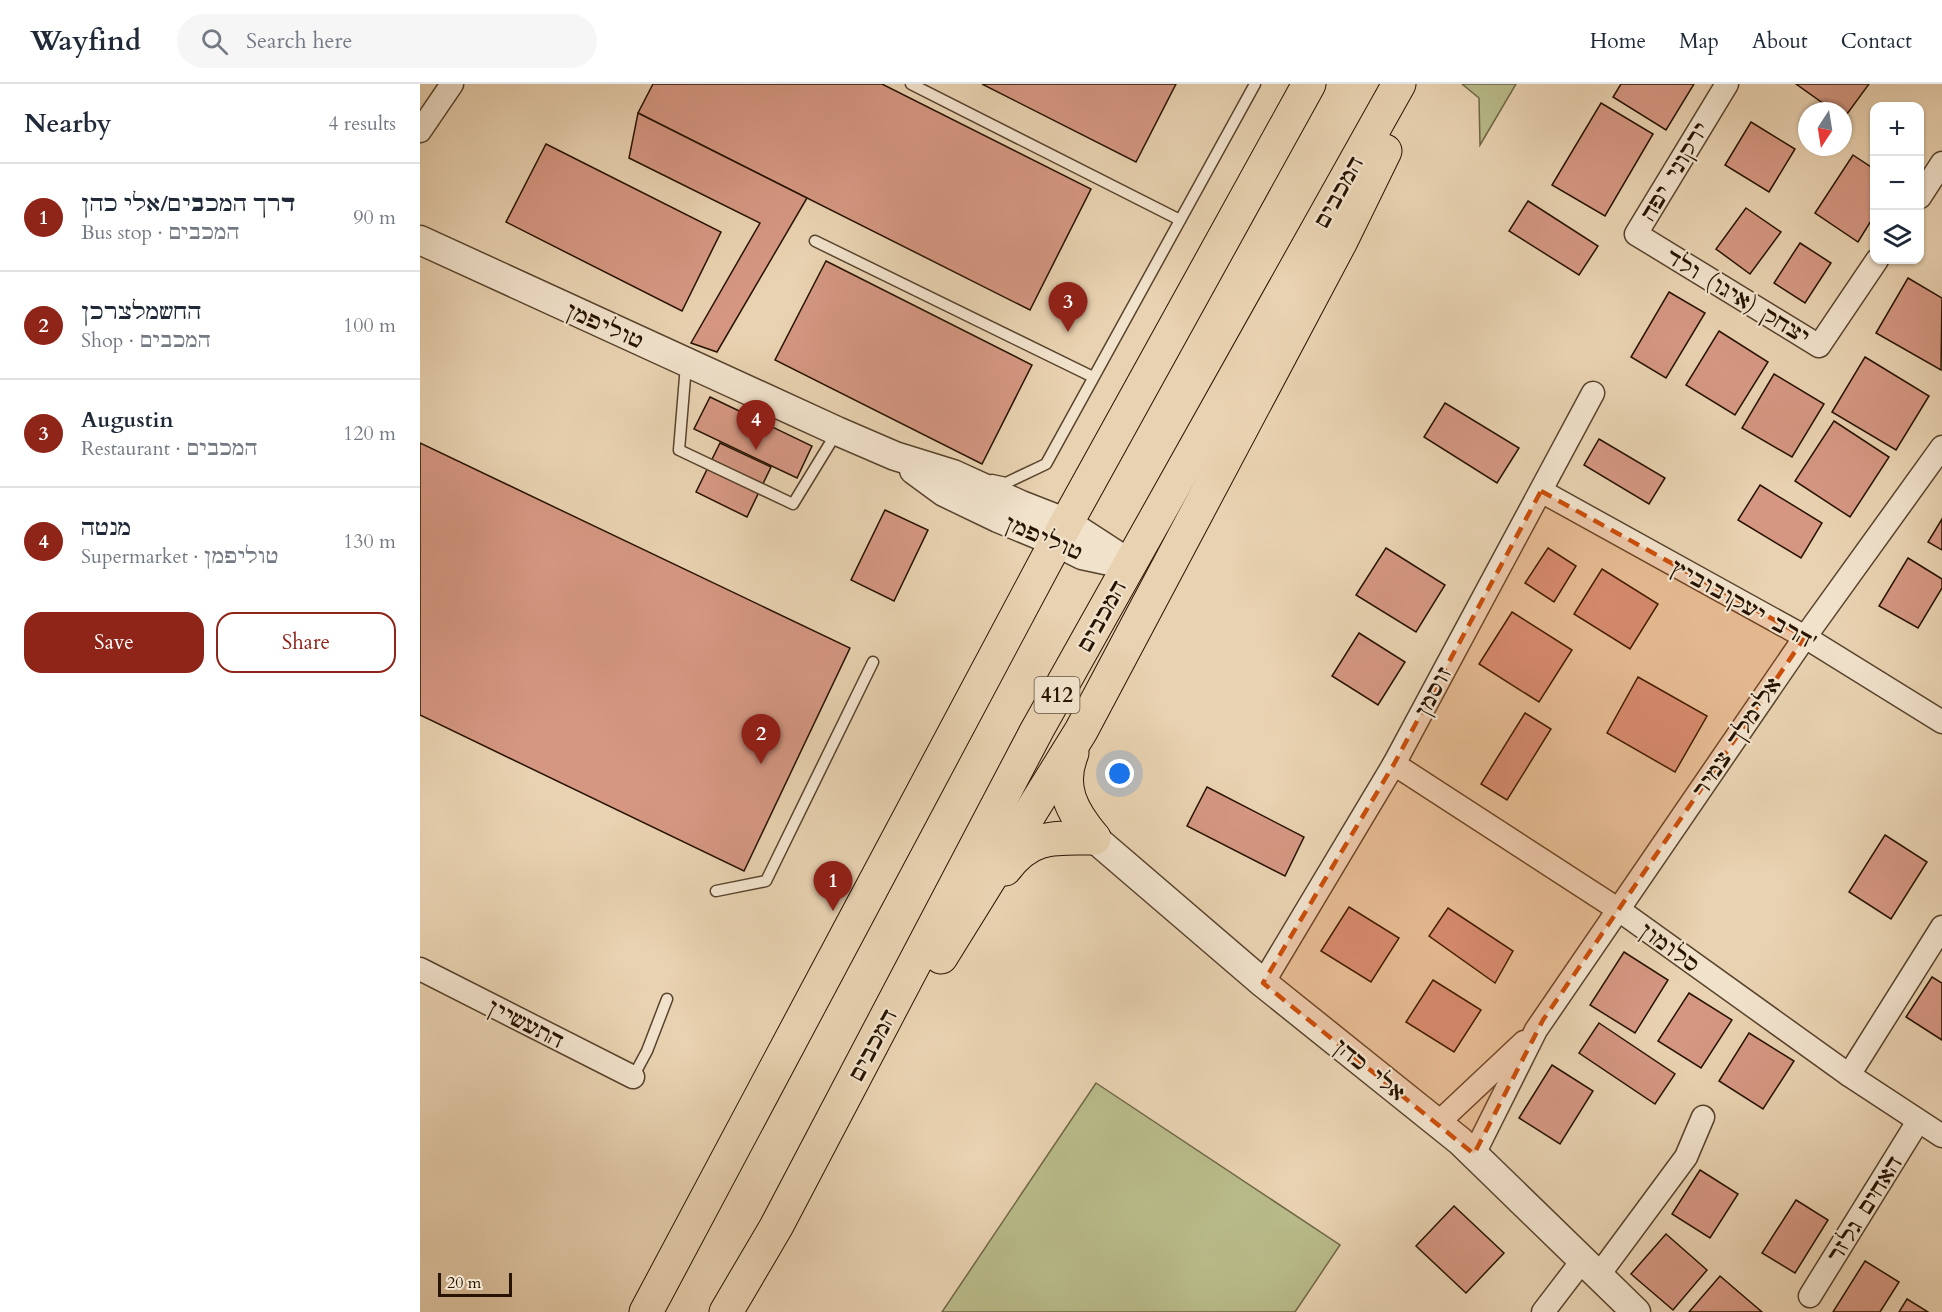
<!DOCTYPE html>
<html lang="en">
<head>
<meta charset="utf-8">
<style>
  :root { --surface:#fff; --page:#f6f6f7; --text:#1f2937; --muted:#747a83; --line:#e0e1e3; --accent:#8f2418 }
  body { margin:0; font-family:Cardo,"Frank Ruhl Libre",serif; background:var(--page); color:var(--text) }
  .controls { position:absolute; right:18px; top:18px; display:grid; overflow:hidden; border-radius:12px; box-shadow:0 2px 4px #0004 }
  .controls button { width:54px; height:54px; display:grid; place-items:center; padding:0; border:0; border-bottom:2px solid var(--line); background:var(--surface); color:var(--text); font:30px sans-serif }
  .compass { position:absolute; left:1378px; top:18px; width:54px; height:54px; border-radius:50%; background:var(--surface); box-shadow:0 2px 4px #0004; rotate:192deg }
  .scale { position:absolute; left:18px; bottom:15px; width:74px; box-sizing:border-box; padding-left:6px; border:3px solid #271300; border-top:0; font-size:16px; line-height:21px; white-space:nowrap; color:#271300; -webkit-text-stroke:4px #f1e2cc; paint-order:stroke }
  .you { position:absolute; left:700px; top:690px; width:21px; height:21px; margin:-15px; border:4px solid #fff; border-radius:50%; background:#1a73e8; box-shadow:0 0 0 9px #1a73e833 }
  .badge { display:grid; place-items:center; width:39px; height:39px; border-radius:50%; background:var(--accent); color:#fff; font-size:20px; font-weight:700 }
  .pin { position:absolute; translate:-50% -50px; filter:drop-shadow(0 2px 3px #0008) }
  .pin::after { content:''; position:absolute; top:32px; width:21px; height:18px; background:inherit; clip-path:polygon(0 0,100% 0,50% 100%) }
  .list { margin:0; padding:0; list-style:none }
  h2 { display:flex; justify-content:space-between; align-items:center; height:78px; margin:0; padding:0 24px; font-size:26px }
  h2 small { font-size:20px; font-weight:400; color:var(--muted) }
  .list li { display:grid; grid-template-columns:39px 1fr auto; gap:18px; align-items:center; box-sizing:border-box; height:108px; padding:0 24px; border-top:2px solid var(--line) }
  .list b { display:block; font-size:22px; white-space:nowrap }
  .list p { margin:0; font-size:20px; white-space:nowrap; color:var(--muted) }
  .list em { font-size:20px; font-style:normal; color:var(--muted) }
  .actions { display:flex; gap:12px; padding:18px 24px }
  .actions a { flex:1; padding:14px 0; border:2px solid var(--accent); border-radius:18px; text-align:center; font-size:21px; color:var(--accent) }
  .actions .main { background:var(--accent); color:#fff }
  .icon { flex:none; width:33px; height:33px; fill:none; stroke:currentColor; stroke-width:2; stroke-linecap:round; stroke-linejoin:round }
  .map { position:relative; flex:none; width:1522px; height:1228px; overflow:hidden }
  header { display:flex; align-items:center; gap:36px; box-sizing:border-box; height:84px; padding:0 30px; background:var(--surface); border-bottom:2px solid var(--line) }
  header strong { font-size:28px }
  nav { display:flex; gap:33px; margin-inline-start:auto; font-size:21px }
  .search { width:420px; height:54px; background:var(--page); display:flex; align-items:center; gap:15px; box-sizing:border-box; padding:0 21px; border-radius:33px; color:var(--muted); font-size:22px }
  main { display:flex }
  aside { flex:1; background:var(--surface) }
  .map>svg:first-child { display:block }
  .green { fill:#b9bb8a; stroke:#706745; stroke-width:1.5 }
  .building { fill:#d59782; stroke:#271300; stroke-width:1.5 }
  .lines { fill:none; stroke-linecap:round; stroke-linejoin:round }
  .service-casing { stroke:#58432c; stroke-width:13 }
  .minor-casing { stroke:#58432c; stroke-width:25 }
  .tertiary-casing { stroke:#58432c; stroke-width:31 }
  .primary-casing { stroke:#271300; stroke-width:35 }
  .service { stroke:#f1e2cc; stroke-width:10 }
  .minor { stroke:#f1e2cc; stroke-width:22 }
  .tertiary { stroke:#f1e2cc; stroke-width:28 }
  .primary { stroke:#e9d2b1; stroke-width:33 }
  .marked { fill:#cb4e0a; fill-opacity:0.2; stroke:#cb4e0a; stroke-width:4.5; stroke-dasharray:12 8; stroke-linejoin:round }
  .labels { text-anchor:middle; stroke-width:4.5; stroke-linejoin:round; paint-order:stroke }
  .shield { fill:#f1e2cc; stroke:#64513d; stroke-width:1.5 }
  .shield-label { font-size:21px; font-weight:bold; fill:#271300 }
  .street-label { font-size:22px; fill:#271300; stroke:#f1e2cc }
</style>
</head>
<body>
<header>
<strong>Wayfind</strong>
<div class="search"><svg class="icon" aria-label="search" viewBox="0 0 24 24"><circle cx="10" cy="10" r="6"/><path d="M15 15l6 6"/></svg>Search here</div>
<nav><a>Home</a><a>Map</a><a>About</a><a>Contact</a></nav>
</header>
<main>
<aside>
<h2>Nearby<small>4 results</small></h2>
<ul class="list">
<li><span class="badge">1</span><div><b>דרך המכבים/אלי כהן</b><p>Bus stop · המכבים</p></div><em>90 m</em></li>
<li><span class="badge">2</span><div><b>החשמלצרכן</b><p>Shop · המכבים</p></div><em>100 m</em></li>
<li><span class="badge">3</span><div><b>Augustin</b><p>Restaurant · המכבים</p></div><em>120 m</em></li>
<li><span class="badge">4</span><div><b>מנטה</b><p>Supermarket · טוליפמן</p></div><em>130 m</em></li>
</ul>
<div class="actions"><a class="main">Save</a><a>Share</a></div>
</aside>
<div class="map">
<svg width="1522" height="1228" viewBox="0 0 1522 1228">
  <rect width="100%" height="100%" fill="#e9d2b1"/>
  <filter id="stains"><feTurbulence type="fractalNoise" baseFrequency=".00333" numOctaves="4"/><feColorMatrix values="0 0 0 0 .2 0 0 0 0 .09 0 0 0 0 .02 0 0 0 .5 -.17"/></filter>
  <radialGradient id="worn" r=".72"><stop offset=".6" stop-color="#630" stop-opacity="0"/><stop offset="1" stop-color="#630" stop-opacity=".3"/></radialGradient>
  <g class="green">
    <path d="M 1042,0 L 1096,0 L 1060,61 L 1059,14 Z"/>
    <path d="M 676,999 L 920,1161 L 875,1228 L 522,1228 Z"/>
  </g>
  <g class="building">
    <path d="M 233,0 L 462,0 L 671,105 L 610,226 L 218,29 Z"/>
    <path d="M 562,0 L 756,0 L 716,78 Z"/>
    <path d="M 1201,0 L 1274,0 L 1246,46 L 1193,13 Z"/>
    <path d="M 1376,0 L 1449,0 L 1424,34 L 1423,27 L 1414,27 Z"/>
    <path d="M 1181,19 L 1233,50 L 1185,132 L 1132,101 Z"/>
    <path d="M 218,29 L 387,114 L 297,268 L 271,259 L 340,139 L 209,74 Z"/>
    <path d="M 1331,38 L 1375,65 L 1349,108 L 1305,81 Z"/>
    <path d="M 126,60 L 301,148 L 262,227 L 86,138 Z"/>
    <path d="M 1433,71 L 1454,85 L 1454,132 L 1438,158 L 1395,129 Z"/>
    <path d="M 1108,117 L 1178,162 L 1159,191 L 1089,147 Z"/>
    <path d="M 1326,124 L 1361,148 L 1330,190 L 1296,165 Z"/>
    <path d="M 1380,159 L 1411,179 L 1385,219 L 1354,199 Z"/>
    <path d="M 406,177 L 612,281 L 562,380 L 355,276 Z"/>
    <path d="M 1488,194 L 1522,214 L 1521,286 L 1456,249 Z"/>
    <path d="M 1249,208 L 1285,229 L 1246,294 L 1211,273 Z"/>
    <path d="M 1299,247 L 1348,278 L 1315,331 L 1266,301 Z"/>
    <path d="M 1445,273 L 1509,312 L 1476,366 L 1412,328 Z"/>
    <path d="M 1354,290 L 1404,320 L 1372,373 L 1322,344 Z"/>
    <path d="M 290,313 L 392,362 L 377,394 L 274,345 Z"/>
    <path d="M 1025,319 L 1099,364 L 1077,399 L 1004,353 Z"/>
    <path d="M 1414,337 L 1469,373 L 1430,433 L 1375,397 Z"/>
    <path d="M 1179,355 L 1245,394 L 1229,420 L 1164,381 Z"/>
    <path d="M 0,359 L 430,564 L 324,787 L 0,631 Z"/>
    <path d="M 300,359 L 351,383 L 327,433 L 276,408 Z"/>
    <path d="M 1340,401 L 1402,439 L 1381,474 L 1318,436 Z"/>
    <path d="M 465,426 L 508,446 L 474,517 L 431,496 Z"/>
    <path d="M 1522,435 L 1522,466 L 1508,458 Z"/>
    <path d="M 966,464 L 1025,501 L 996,548 L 936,511 Z"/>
    <path d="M 1128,464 L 1156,482 L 1134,518 L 1105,499 Z"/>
    <path d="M 1488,474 L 1522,495 L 1522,504 L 1498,544 L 1459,522 Z"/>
    <path d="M 1182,485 L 1238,520 L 1210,565 L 1154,530 Z"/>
    <path d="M 1092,528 L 1152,566 L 1119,618 L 1059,580 Z"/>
    <path d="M 939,549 L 985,578 L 958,621 L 912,592 Z"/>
    <path d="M 1218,593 L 1287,632 L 1255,688 L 1187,649 Z"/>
    <path d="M 1105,629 L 1131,645 L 1087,716 L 1061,700 Z"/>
    <path d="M 787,703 L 884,753 L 865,792 L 767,742 Z"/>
    <path d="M 1465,751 L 1507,778 L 1471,835 L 1429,808 Z"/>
    <path d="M 929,823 L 979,854 L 951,898 L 901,867 Z"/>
    <path d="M 1028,824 L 1093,867 L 1075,899 L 1009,852 Z"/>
    <path d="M 1204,868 L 1248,896 L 1215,949 L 1170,921 Z"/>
    <path d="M 1512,893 L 1522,899 L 1522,956 L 1486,933 Z"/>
    <path d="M 1013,896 L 1061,926 L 1034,968 L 986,938 Z"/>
    <path d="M 1269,909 L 1312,936 L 1281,984 L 1238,957 Z"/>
    <path d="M 1179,939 L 1255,990 L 1235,1020 L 1159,969 Z"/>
    <path d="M 1329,949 L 1374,977 L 1343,1025 L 1299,997 Z"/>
    <path d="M 1132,981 L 1173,1007 L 1140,1060 L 1099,1034 Z"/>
    <path d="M 1280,1086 L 1318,1110 L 1290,1154 L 1252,1130 Z"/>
    <path d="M 1376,1116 L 1408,1136 L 1375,1189 L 1342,1169 Z"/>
    <path d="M 1034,1122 L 1084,1169 L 1046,1209 L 996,1162 Z"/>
    <path d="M 1246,1150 L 1287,1186 L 1253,1226 L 1211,1190 Z"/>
    <path d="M 1445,1177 L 1479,1198 L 1460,1228 L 1413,1228 Z"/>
    <path d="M 1300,1192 L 1342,1228 L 1269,1228 Z"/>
    <path d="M 1487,1215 L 1508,1228 L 1479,1228 Z"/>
  </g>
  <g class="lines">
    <g class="service-casing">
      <g id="service">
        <path d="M 491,0 L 760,136"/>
        <path d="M 395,157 L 673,293"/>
        <path d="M 266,281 L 259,366 L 373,420 L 417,348"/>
        <path d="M 572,396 L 586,399 L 626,380 L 835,0"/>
        <path d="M 296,807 L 346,797 L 453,578"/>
        <path d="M 213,993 L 227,967 L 247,915"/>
      </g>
    </g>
    <g class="minor-casing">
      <g id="minor">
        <path d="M 1307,0 L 1216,150 L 1399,262 L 1457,176"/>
        <path d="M 0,47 L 32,0"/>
        <path d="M 1500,113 L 1522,79"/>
        <path d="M 1121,407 L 1385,553 L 1522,638"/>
        <path d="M 974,680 L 1199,826 L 1429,991 L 1522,1052"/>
        <path d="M 0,885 L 213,993"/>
        <path d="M 843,899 L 974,680 L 1173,309"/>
        <path d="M 1429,991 L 1522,843"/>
        <path d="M 1018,1039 L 1104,958"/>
        <path d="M 1054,1070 L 1116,946 L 1385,553 L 1522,363"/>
        <path d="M 1178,1192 L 1266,1073 L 1283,1033"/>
        <path d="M 1390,1212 L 1497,1039"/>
        <path d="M 1123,1228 L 1162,1177"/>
      </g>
    </g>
    <g class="tertiary-casing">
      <g id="tertiary">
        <path d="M 0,156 L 417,347 L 475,372 L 533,390 L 601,421 L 647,439 L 710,480"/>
        <path d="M 494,386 L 524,408 L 578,434 L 636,458 L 662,471 L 690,477"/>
        <path d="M 674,754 L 843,899 L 1040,1057 L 1216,1228"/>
      </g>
    </g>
    <g class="primary-casing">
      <g id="primary">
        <path d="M 652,669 C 638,703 652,728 674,754"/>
        <path d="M 585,785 C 611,750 635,754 674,754"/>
        <path d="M 521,873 L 661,647 L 921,157 L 965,67"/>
        <path d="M 226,1228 L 636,458 L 889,0"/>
        <path d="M 306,1228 L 356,1143 L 617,646 L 979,0"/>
      </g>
    </g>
    <use href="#service" class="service"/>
    <use href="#minor" class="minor"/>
    <use href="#tertiary" class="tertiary"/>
    <use href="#primary" class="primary"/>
  </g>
  <path class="marked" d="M 1121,407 L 1385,553 L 1123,936 L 1054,1070 L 843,899 L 974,680 Z"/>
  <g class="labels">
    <rect class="shield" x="614.5" y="593" width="45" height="36" rx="4.5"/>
    <g class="shield-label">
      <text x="637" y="618">412</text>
    </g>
    <g class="street-label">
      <text transform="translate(1254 87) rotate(-59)" y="8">ירקוני יפה</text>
      <text transform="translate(918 108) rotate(-61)" y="8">המכבים</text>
      <text transform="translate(1318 212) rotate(31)" y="8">יצחק (איגו) ולד</text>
      <text transform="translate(185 241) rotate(24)" y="8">טוליפמן</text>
      <text transform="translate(624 453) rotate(23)" y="8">טוליפמן</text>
      <text transform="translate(1324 520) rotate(29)" y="8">הרב יעקובוביץ'</text>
      <text transform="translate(681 532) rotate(-61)" y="8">המכבים</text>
      <text transform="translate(1013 607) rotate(-62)" y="8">זוסמן</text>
      <text transform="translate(1316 653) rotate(-56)" y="8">אלימלך צמיר</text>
      <text transform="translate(1250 863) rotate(36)" y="8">סלומון</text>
      <text transform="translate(106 939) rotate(27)" y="8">התעשיין</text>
      <text transform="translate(452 961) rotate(-62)" y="8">המכבים</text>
      <text transform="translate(950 985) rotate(39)" y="8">אלי כהן</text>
      <text transform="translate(1444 1125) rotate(-58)" y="8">האחים גלזר</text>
    </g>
  </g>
  <rect width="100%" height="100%" filter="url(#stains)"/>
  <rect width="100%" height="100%" fill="url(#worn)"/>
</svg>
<div class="controls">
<button>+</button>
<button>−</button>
<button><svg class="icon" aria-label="layers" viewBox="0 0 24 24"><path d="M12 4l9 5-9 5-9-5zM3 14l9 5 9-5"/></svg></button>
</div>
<svg class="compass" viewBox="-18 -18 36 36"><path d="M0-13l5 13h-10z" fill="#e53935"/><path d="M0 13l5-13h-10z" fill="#747a83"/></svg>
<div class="scale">20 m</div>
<div class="you"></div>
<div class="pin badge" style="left:413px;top:827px">1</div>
<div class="pin badge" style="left:341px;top:680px">2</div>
<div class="pin badge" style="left:648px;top:248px">3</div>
<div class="pin badge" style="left:336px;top:366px">4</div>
</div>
</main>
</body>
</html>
